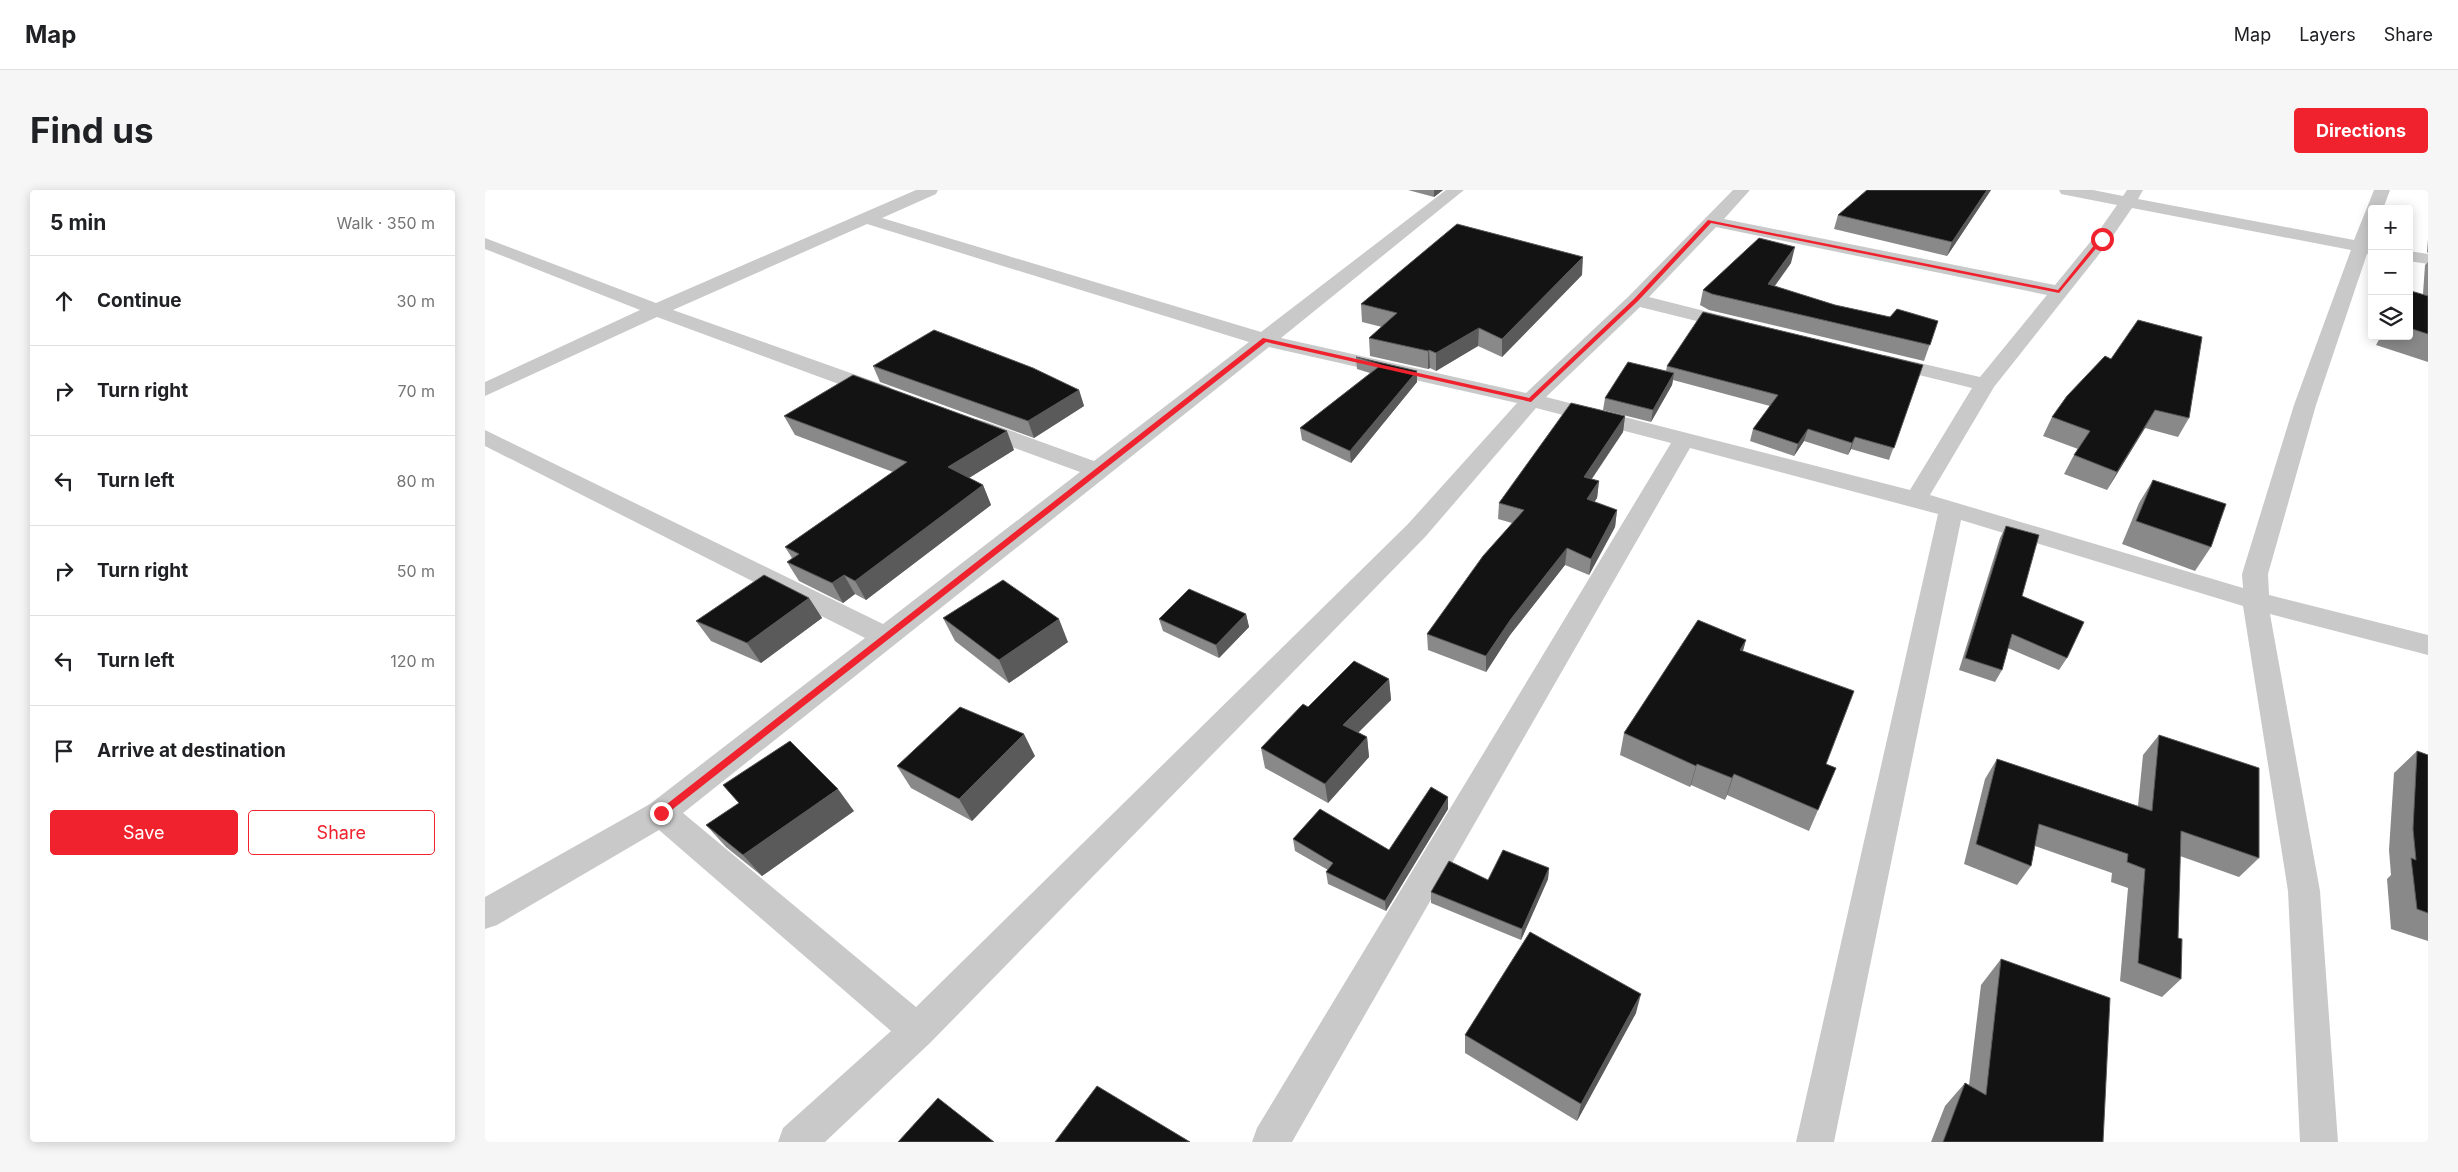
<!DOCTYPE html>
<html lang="en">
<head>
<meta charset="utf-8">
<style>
  :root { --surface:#fff; --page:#f6f6f6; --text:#202124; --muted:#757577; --line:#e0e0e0; --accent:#ef222e }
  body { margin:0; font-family:Inter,sans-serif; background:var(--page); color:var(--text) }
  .controls { position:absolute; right:15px; top:15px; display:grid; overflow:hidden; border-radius:5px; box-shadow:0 2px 12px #0003 }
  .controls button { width:45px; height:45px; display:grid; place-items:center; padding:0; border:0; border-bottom:1px solid var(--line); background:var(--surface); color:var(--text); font:25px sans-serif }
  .stop { position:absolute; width:15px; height:15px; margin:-11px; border:4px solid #ef222e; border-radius:50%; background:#fff }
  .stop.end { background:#ef222e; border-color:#fff; box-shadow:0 1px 5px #0008 }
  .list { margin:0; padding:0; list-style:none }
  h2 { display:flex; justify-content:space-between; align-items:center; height:65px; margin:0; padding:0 20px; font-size:21px }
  h2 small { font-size:16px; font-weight:400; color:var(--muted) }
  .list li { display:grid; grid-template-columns:32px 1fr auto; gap:15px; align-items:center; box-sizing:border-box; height:90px; padding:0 20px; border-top:1px solid var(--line) }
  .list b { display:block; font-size:19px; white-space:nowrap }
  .list em { font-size:16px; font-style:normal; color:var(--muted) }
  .actions { display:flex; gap:10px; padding:15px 20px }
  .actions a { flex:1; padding:11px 0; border:1px solid var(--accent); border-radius:5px; text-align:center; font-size:18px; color:var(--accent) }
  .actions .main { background:var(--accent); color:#fff }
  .icon { flex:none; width:28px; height:28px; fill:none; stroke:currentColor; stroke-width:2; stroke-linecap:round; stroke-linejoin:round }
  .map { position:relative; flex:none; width:1943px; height:952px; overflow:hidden; border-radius:5px }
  header { display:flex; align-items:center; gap:30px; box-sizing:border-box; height:70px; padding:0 25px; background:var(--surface); border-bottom:1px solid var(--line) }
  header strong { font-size:24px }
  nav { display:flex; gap:28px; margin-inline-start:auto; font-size:18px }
  .intro { display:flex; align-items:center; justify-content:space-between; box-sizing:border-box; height:120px; padding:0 30px }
  h1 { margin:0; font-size:35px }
  .button { padding:12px 22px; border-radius:5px; background:var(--accent); color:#fff; font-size:18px; font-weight:700 }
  main { display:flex; gap:30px; padding:0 30px }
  aside { flex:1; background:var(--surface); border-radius:5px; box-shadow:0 2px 12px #0003 }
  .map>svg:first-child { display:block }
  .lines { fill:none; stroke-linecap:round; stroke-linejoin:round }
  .minor { fill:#c9c9c9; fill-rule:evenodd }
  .wall { fill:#898989 }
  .shaded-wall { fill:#5a5a5a }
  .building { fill:#131313; stroke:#5a5a5a }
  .route { fill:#ef222e }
</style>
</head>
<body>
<header>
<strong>Map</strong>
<nav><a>Map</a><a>Layers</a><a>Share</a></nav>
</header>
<div class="intro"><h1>Find us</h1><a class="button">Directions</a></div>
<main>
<aside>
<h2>5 min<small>Walk · 350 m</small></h2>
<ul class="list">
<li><svg class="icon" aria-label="ahead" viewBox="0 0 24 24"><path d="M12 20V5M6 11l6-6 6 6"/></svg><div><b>Continue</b></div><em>30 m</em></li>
<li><svg class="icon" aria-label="right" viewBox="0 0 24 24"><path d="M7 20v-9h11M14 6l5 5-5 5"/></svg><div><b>Turn right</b></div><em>70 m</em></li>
<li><svg class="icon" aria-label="left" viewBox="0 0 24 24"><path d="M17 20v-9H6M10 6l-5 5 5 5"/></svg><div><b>Turn left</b></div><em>80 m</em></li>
<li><svg class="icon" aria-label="right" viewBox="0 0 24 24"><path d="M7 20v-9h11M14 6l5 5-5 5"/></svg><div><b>Turn right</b></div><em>50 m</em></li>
<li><svg class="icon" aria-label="left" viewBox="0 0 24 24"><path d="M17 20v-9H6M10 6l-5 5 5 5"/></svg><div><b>Turn left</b></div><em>120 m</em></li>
<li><svg class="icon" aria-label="arrive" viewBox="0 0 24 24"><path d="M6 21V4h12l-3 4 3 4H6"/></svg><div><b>Arrive at destination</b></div></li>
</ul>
<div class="actions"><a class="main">Save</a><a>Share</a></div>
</aside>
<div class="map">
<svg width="1943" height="952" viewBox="0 0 1943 952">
  <rect width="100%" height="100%" fill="#fff"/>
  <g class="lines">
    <g class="minor">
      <path d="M 431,0 L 453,0 L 451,4 L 397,28 L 776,142 L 961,0 L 979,0 L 796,148 L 1041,203 L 1144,106 L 1248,0 L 1265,0 L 1239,29 L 1570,95 L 1611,45 L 1632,15 L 1576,4 L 1574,0 L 1608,0 L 1638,6 L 1642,0 L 1658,0 L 1653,9 L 1869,50 L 1889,0 L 1905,0 L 1898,19 L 1887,19 L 1887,64 L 1882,64 L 1831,215 L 1783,384 L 1784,405 L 1943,445 L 1943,465 L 1785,424 L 1835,701 L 1853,952 L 1815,952 L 1803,701 L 1758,416 L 1476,330 L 1349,952 L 1311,952 L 1453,324 L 1205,258 L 807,952 L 767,952 L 772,938 L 1186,253 L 1051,218 L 941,346 L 445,853 L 340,952 L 293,952 L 298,938 L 406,841 L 174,640 L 12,735 L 0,739 L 0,707 L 165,614 L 380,448 L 0,256 L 0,240 L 398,434 L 595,282 L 483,241 L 480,236 L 483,231 L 491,229 L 499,231 L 609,271 L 764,152 L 382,34 L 188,120 L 405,197 L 408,202 L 405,207 L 397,208 L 389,207 L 172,127 L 0,206 L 0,192 L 155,120 L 0,59 L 0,48 L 171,113 ZM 1647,18 L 1866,60 L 1809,215 L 1757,384 L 1758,398 L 1445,305 L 1509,197 L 1623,53 ZM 1231,37 L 1562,105 L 1495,187 L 1400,165 L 1393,167 L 1390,171 L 1393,175 L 1487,198 L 1425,300 L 1061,207 L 1155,117 L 1252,141 L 1259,139 L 1262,135 L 1259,131 L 1164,107 ZM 784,157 L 1032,213 L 923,334 L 431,817 L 198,623 Z"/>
      <path d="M 1924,61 L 1943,64 L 1943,74 L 1924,71 Z"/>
    </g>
  </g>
  <g class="wall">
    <path d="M 923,0 L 958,0 L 949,7 Z"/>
    <path d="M 1506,0 L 1462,66 L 1349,39 L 1353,25 Z"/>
    <path d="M 1943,49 L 1943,63 L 1942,62 Z"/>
    <path d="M 1943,72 L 1943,172 L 1891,155 L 1896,146 L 1924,146 L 1924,104 L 1938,104 L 1940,75 Z"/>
    <path d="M 1306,73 L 1290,96 L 1350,115 L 1405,127 L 1453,131 L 1439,171 L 1224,120 L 1215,115 L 1218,100 Z"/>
    <path d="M 1097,85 L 1017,167 L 993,156 L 951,181 L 945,178 L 943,179 L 885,166 L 884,148 L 897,137 L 877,132 L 876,114 Z"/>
    <path d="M 1620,166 L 1704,228 L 1693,247 L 1660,238 L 1622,300 L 1579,284 L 1589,265 L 1593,259 L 1558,246 L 1567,227 Z"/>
    <path d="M 871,167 L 932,181 L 932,192 L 866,273 L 817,250 L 815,238 L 885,183 L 872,179 Z"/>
    <path d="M 1438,175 L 1404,270 L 1366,259 L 1363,265 L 1319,251 L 1309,266 L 1265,251 L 1268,239 L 1285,216 L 1188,190 L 1187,195 L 1166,232 L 1118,220 L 1120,208 L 1181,181 L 1182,176 Z"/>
    <path d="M 388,176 L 594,200 L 599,216 L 549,248 L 395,192 Z"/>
    <path d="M 299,226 L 529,260 L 484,288 L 498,295 L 506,315 L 381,410 L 370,404 L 358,413 L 314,391 L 302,372 L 307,368 L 300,357 L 408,282 L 310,245 Z"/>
    <path d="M 1140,226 L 1138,242 L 1107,289 L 1114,291 L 1112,308 L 1109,312 L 1132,320 L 1130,337 L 1104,385 L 1080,375 L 1025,445 L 1001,482 L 943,460 L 942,444 L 1027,333 L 1013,329 L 1014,313 Z"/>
    <path d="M 1668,290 L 1726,357 L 1710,381 L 1637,354 L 1654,313 Z"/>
    <path d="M 1521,336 L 1537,406 L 1582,468 L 1574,480 L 1523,458 L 1517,480 L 1510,492 L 1474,480 L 1515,348 Z"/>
    <path d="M 324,408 L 337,428 L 276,473 L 226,451 L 211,431 Z"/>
    <path d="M 761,424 L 764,437 L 734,468 L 678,441 L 674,429 Z"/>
    <path d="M 458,428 L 583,452 L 524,493 L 470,451 Z"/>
    <path d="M 1261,450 L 1258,461 L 1341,574 L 1351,578 L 1324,641 L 1242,605 L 1240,610 L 1206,595 L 1205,597 L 1135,565 L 1139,543 Z"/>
    <path d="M 904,489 L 906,510 L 873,542 L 882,547 L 884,567 L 843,613 L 780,578 L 776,558 L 823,517 Z"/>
    <path d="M 1674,545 L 1774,668 L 1754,687 L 1695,666 L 1693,748 L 1696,789 L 1677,807 L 1635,791 L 1643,698 L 1626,692 L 1627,683 L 1550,656 L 1546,676 L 1532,695 L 1479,674 L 1500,589 L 1512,569 L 1653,616 L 1658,565 Z"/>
    <path d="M 1932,561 L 1943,565 L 1943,751 L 1906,739 L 1902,689 L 1906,685 L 1904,660 L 1909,583 Z"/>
    <path d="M 550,566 L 487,631 L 426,598 L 412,576 Z"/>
    <path d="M 238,595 L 369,621 L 277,686 L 241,657 L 221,635 L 254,613 Z"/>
    <path d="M 963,607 L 963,619 L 901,721 L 843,694 L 841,682 L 843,680 L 810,661 L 808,649 L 904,660 Z"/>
    <path d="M 1064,678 L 1063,689 L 1036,750 L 946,713 L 946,702 Z"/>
    <path d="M 1516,769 L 1618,952 L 1446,952 L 1460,916 L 1480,893 L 1484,895 L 1496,795 Z"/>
    <path d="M 1151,823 L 1092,931 L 980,863 L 980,845 Z"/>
  </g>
  <g class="shaded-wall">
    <path d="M 949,0 L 958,0 L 949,7 Z"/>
    <path d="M 1502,0 L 1506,0 L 1462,66 L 1467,52 Z"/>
    <path d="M 1310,57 L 1306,73 L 1280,109 L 1283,94 Z"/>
    <path d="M 1098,67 L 1097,85 L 1017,167 L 1017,149 Z"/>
    <path d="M 994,138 L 993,156 L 951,181 L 951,163 Z"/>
    <path d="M 944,160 L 945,178 L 943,179 L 943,161 Z"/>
    <path d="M 932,181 L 932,192 L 866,273 L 865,261 Z"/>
    <path d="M 1189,183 L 1187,195 L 1166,232 L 1168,220 Z"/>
    <path d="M 594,200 L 599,216 L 549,248 L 543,231 Z"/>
    <path d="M 1670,220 L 1660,238 L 1622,300 L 1632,282 Z"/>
    <path d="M 1140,226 L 1138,242 L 1097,303 L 1099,287 Z"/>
    <path d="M 1323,239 L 1319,251 L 1309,266 L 1313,254 Z"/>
    <path d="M 522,241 L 529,260 L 471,296 L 463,277 Z"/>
    <path d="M 1370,247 L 1366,259 L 1363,265 L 1367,253 Z"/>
    <path d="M 1114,291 L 1112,308 L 1100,326 L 1102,309 Z"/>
    <path d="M 498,295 L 506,315 L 381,410 L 370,391 Z"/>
    <path d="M 1132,320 L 1130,337 L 1104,385 L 1106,369 Z"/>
    <path d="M 1082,358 L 1080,375 L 1025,445 L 1001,482 L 1001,466 L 1026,429 Z"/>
    <path d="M 359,385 L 370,404 L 358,413 L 347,393 Z"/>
    <path d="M 324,408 L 337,428 L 276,473 L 262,453 Z"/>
    <path d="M 761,424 L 764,437 L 734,468 L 731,455 Z"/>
    <path d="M 574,429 L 583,452 L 524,493 L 514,470 Z"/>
    <path d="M 1261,450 L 1254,473 L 1255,460 Z"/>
    <path d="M 904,489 L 906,510 L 861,555 L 858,535 Z"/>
    <path d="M 539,544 L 550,566 L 487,631 L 474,609 Z"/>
    <path d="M 882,547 L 884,567 L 843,613 L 840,594 Z"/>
    <path d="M 1212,574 L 1206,595 L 1205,597 L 1211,576 Z"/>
    <path d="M 1249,584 L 1242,605 L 1240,610 L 1247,588 Z"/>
    <path d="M 353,599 L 369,621 L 277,686 L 258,665 Z"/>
    <path d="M 963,607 L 963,619 L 901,721 L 900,711 Z"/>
    <path d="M 1064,678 L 1063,689 L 1036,750 L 1037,739 Z"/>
    <path d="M 1156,804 L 1151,823 L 1092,931 L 1096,914 Z"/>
  </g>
  <g class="building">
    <path d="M 1382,0 L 1502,0 L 1467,52 L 1353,25 Z"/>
    <path d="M 972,34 L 1098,67 L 1017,149 L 994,138 L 951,163 L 944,160 L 943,161 L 884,148 L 912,123 L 876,114 Z"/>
    <path d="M 1274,48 L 1310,57 L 1283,94 L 1350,115 L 1405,127 L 1412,119 L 1453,131 L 1445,155 L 1227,104 L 1218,100 Z"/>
    <path d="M 1926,101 L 1943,106 L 1943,144 L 1924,138 L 1924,104 Z"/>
    <path d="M 1218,122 L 1438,175 L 1409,258 L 1370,247 L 1367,253 L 1323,239 L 1313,254 L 1268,239 L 1293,205 L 1182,176 Z"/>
    <path d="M 1653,130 L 1717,147 L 1704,228 L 1670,220 L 1632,282 L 1589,265 L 1605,241 L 1567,227 L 1582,206 L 1620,166 L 1626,169 Z"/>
    <path d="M 449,140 L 548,178 L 594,200 L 543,231 L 388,176 Z"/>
    <path d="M 871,167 L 932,181 L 865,261 L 815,238 L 896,175 Z"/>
    <path d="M 1143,172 L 1189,183 L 1168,220 L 1120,208 Z"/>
    <path d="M 368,185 L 522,241 L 463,277 L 498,295 L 370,391 L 359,385 L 347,393 L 302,372 L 314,364 L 300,357 L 422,272 L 299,226 Z"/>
    <path d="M 1086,213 L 1140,226 L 1099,287 L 1114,291 L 1102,309 L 1132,320 L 1106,369 L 1082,358 L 1026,429 L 1001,466 L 942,444 L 998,366 L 1039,320 L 1014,313 Z"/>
    <path d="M 1668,290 L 1741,314 L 1726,357 L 1651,331 Z"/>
    <path d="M 1521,336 L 1554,345 L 1537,406 L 1599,432 L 1582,468 L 1527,444 L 1517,480 L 1480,468 Z"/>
    <path d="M 279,385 L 324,408 L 262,453 L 211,431 Z"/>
    <path d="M 518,390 L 574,429 L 514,470 L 458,428 Z"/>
    <path d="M 704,399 L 761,424 L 731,455 L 674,429 Z"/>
    <path d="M 1213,430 L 1261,450 L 1255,460 L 1369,501 L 1341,574 L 1351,578 L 1333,620 L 1249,584 L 1247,588 L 1212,574 L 1211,576 L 1139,543 Z"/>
    <path d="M 869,471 L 904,489 L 858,535 L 882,547 L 840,594 L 776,558 L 818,514 L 823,517 Z"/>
    <path d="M 475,517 L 539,544 L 474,609 L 412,576 Z"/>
    <path d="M 1674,545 L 1774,578 L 1774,668 L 1696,641 L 1693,748 L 1697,749 L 1696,789 L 1653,773 L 1660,679 L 1642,672 L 1643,664 L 1554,634 L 1546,676 L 1491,654 L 1512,569 L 1667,621 Z"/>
    <path d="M 305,551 L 353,599 L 258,665 L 221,635 L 254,613 L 238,595 Z"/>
    <path d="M 1932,561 L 1943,565 L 1943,723 L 1932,719 L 1926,668 L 1931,670 L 1928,639 Z"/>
    <path d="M 946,597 L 963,607 L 900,711 L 841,682 L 848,673 L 808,649 L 835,619 L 904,660 Z"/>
    <path d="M 1018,660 L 1064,678 L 1037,739 L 946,702 L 964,671 L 1003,690 Z"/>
    <path d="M 1045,742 L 1156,804 L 1096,914 L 980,845 Z"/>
    <path d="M 1516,769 L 1625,808 L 1618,952 L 1458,952 L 1480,893 L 1501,905 Z"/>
    <path d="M 612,896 L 705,952 L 570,952 Z"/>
    <path d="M 453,908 L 509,952 L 413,952 Z"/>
  </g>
  <path class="route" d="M 1223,30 L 1573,100 L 1615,48 L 1619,49 L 1574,103 L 1226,33 L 1153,111 L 1046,212 L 781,152 L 179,626 L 173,626 L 173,621 L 778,148 L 1044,208 L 1149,109 Z"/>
</svg>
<div class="controls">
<button>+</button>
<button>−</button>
<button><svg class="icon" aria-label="layers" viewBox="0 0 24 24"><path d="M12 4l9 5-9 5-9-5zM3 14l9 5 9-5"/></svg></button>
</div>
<div class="stop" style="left:1617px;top:49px"></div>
<div class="stop end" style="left:176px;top:623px"></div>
</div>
</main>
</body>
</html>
